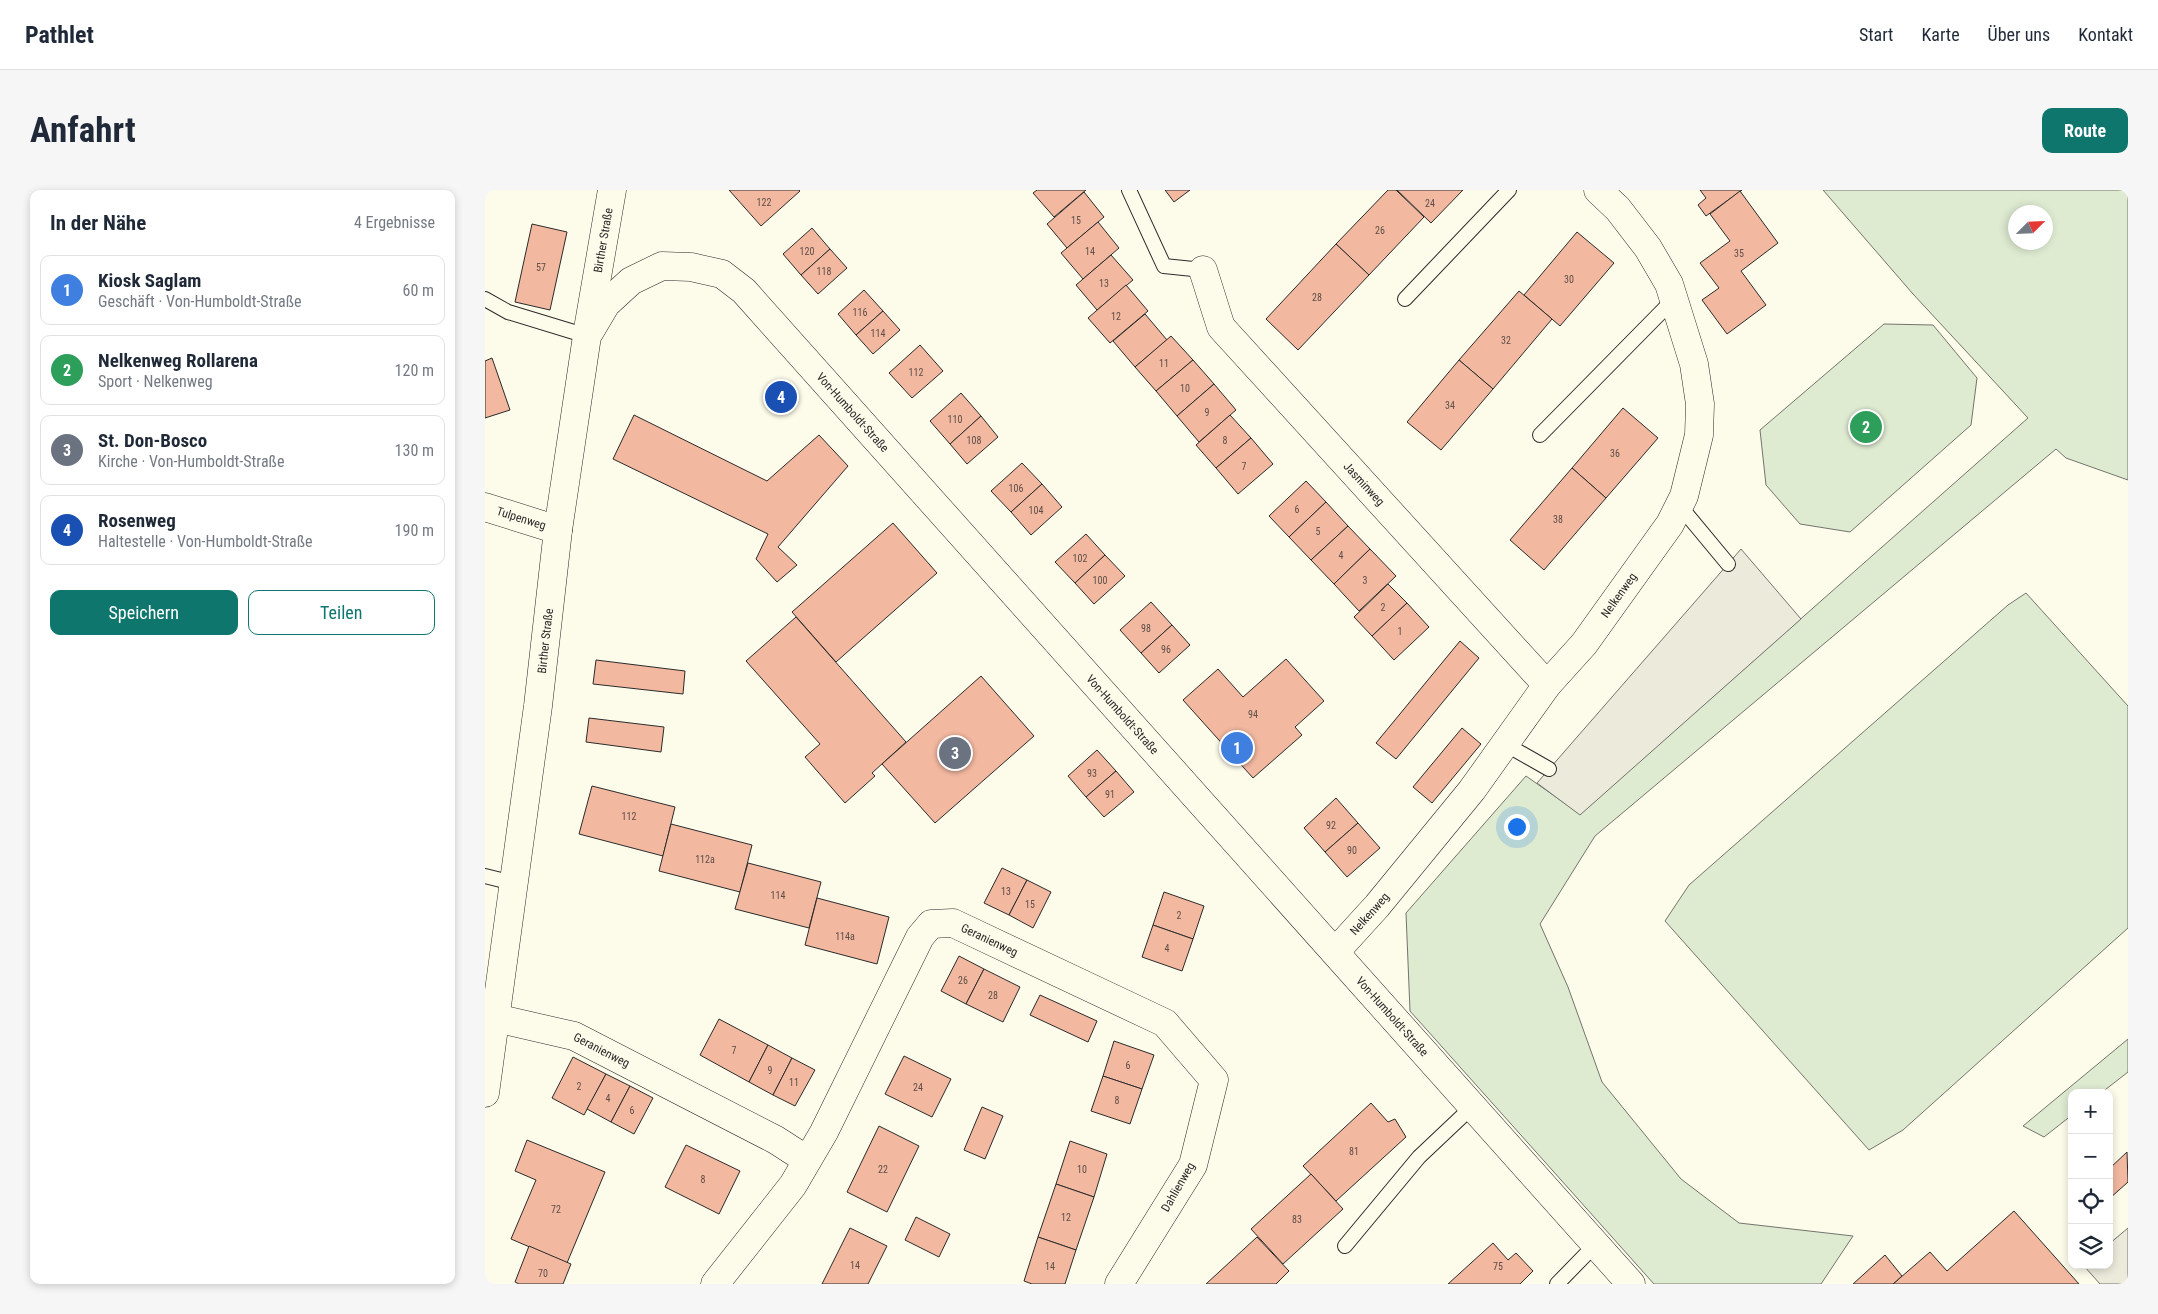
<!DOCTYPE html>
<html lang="de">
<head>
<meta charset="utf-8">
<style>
  :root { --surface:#fff; --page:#f6f6f7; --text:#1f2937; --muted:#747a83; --line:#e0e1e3; --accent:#0f766e }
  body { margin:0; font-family:"Roboto Condensed",sans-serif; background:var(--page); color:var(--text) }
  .controls { position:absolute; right:15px; bottom:15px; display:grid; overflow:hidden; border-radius:10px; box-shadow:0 2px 8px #0003 }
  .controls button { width:45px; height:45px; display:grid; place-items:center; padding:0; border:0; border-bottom:1px solid var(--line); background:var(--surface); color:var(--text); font:25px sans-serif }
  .compass { position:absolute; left:1523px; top:15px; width:45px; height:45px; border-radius:50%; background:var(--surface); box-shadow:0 2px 8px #0003; rotate:66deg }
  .you { position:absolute; left:1031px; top:636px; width:18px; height:18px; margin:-12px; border:4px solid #fff; border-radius:50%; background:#1a73e8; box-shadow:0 0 0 8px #1a73e833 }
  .badge { display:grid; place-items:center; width:32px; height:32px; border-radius:50%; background:var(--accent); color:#fff; font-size:16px; font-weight:700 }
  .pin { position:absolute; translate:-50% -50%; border:2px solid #fff; box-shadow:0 1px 5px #0006 }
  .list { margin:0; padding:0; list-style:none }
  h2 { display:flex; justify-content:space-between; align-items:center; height:65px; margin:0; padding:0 20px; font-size:21px }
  h2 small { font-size:16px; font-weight:400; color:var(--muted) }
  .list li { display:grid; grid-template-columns:32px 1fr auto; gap:15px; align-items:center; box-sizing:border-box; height:70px; margin:0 10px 10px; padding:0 10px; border:1px solid var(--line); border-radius:10px }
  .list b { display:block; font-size:19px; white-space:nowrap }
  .list p { margin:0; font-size:16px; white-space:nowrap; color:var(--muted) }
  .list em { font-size:16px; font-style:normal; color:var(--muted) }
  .actions { display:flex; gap:10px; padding:15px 20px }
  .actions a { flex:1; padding:11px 0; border:1px solid var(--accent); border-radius:10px; text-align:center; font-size:18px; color:var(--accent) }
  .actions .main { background:var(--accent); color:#fff }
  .icon { flex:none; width:28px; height:28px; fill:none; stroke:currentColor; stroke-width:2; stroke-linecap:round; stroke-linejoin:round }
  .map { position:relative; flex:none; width:1643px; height:1094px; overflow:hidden; border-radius:10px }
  header { display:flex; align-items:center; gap:30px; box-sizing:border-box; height:70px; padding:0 25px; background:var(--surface); border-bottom:1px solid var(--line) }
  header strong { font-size:24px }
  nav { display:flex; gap:28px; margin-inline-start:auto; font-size:18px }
  .intro { display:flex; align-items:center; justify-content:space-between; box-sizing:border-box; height:120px; padding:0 30px }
  h1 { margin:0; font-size:35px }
  .button { padding:12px 22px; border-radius:10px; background:var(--accent); color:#fff; font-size:18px; font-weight:700 }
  main { display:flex; gap:30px; padding:0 30px }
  aside { flex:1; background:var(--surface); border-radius:10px; box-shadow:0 2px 8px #0003 }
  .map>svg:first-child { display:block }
  .green { fill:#deebd1; stroke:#74746e; fill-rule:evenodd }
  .parking { fill:#eceadb; stroke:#74746e }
  .building { fill:#f2b8a0; stroke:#2b2b2b }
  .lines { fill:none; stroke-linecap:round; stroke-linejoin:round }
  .service-casing { stroke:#2b2b2b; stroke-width:16 }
  .minor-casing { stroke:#2b2b2b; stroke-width:29 }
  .tertiary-casing { stroke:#2b2b2b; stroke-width:29 }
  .service { stroke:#fdfbea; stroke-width:14 }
  .minor { stroke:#fdfbea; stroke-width:28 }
  .tertiary { stroke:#fdfbea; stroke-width:28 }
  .labels { text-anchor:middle; stroke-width:4; stroke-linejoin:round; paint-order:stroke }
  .number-label { font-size:10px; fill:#5d4e48 }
  .street-label { font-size:12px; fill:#2b2b2b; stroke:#fdfbea }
</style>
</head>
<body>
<header>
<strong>Pathlet</strong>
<nav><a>Start</a><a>Karte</a><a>Über uns</a><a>Kontakt</a></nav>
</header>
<div class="intro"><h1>Anfahrt</h1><a class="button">Route</a></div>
<main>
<aside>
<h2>In der Nähe<small>4 Ergebnisse</small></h2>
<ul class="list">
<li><span class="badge" style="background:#3f7fe0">1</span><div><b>Kiosk Saglam</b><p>Geschäft · Von-Humboldt-Straße</p></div><em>60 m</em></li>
<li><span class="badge" style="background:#2e9e5b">2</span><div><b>Nelkenweg Rollarena</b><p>Sport · Nelkenweg</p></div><em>120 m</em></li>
<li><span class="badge" style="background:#6b7280">3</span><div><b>St. Don-Bosco</b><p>Kirche · Von-Humboldt-Straße</p></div><em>130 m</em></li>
<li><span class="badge" style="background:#1a4fb4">4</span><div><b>Rosenweg</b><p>Haltestelle · Von-Humboldt-Straße</p></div><em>190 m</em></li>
</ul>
<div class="actions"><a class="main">Speichern</a><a>Teilen</a></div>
</aside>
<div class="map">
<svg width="1643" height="1094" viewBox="0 0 1643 1094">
  <rect width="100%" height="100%" fill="#fdfbea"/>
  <g class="green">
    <path d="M 1338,0 L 1643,0 L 1643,290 L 1581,268 L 1571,259 L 1110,646 L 1055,734 L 1083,797 L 1117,892 L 1196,989 L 1254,1033 L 1368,1046 L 1336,1094 L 1169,1094 L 925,821 L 921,723 L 1041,586 L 1095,624 L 1543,228 L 1428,104 ZM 1530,22 L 1560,22 L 1560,52 L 1530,52 Z"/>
    <path d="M 1399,134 L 1448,135 L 1492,188 L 1486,235 L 1365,342 L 1315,334 L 1281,295 L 1275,240 Z"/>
    <path d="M 1541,403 L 1643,516 L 1643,738 L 1418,940 L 1384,960 L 1180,731 L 1204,695 L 1523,415 Z"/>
    <path d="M 1643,849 L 1643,882 L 1616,903 L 1587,903 L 1587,925 L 1559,947 L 1538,936 Z"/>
  </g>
  <g class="parking">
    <path d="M 1256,359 L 1316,429 L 1095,625 L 1052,593 Z"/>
    <path d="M 1643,1038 L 1643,1094 L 1615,1094 L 1599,1076 L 1624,1075 L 1624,1054 Z"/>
  </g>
  <g class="building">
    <path d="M 244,0 L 314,0 L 315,1 L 276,36 Z"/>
    <path d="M 552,0 L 601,0 L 569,27 L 548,3 Z"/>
    <path d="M 680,0 L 705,0 L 689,12 Z"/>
    <path d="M 903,0 L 911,0 L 939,27 L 884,85 L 851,54 Z"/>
    <path d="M 912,0 L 978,0 L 946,33 Z"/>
    <path d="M 1215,0 L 1257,0 L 1221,26 L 1213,15 L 1221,8 Z"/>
    <path d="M 1255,1 L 1293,53 L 1256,81 L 1281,115 L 1242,144 L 1217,110 L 1234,98 L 1215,73 L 1245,51 L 1225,24 Z"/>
    <path d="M 599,2 L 619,27 L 582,58 L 562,34 Z"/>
    <path d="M 613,32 L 634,58 L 598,89 L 576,63 Z"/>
    <path d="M 47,34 L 82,42 L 65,120 L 30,112 Z"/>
    <path d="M 327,38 L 345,59 L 316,85 L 298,64 Z"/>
    <path d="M 1092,42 L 1129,73 L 1075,136 L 1039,105 Z"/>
    <path d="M 851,54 L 884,85 L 813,160 L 781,129 Z"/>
    <path d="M 345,59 L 362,78 L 333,104 L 316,85 Z"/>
    <path d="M 626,65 L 648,90 L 612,120 L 591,95 Z"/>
    <path d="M 641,95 L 663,121 L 625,153 L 603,128 Z"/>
    <path d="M 379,100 L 398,121 L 371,145 L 353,124 Z"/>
    <path d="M 1034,101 L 1067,129 L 1008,199 L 974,170 Z"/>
    <path d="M 398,121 L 415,140 L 388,164 L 371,145 Z"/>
    <path d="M 660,124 L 682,150 L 650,177 L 628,151 Z"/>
    <path d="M 686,146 L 708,170 L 671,201 L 650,177 Z"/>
    <path d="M 435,155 L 458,181 L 427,208 L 404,183 Z"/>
    <path d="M 7,168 L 25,220 L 0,228 L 0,171 Z"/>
    <path d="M 708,170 L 729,194 L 692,226 L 671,201 Z"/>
    <path d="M 974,170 L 1008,199 L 956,260 L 922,232 Z"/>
    <path d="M 729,194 L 751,220 L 714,252 L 692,226 Z"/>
    <path d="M 476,203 L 496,226 L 465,254 L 445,231 Z"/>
    <path d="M 1138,218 L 1173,248 L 1121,308 L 1087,278 Z"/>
    <path d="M 149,225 L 282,291 L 334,245 L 363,276 L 293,357 L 312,375 L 292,392 L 271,369 L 283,344 L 128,269 Z"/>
    <path d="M 745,225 L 766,248 L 731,278 L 711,255 Z"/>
    <path d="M 496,226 L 513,247 L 482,274 L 465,254 Z"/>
    <path d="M 766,248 L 788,274 L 753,304 L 731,278 Z"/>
    <path d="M 537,273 L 557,294 L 526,322 L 506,301 Z"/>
    <path d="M 1087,278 L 1121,308 L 1059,380 L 1025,350 Z"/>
    <path d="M 821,291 L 841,312 L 804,347 L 784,326 Z"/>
    <path d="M 557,294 L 577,317 L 546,345 L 526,322 Z"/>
    <path d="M 841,312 L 863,336 L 826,370 L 804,347 Z"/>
    <path d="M 408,333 L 452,383 L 351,472 L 307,422 Z"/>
    <path d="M 863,336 L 885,359 L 849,394 L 826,370 Z"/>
    <path d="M 601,344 L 620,365 L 590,393 L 570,372 Z"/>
    <path d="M 885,359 L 911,386 L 874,421 L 849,394 Z"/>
    <path d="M 620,365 L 640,386 L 609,414 L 590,393 Z"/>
    <path d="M 903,394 L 922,413 L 887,446 L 869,427 Z"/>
    <path d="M 666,412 L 687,435 L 656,463 L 635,440 Z"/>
    <path d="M 922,413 L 944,437 L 909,470 L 887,446 Z"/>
    <path d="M 311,427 L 421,552 L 387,583 L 390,586 L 360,613 L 320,567 L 335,554 L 261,471 Z"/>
    <path d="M 687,435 L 705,455 L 674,483 L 656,463 Z"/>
    <path d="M 975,451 L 994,468 L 911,569 L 891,553 Z"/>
    <path d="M 801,469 L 839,511 L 810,537 L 817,545 L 768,588 L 698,510 L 733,479 L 758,507 Z"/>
    <path d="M 111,470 L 200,481 L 198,504 L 108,494 Z"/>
    <path d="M 496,486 L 549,546 L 450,633 L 397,574 Z"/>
    <path d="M 104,528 L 179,537 L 176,562 L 101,552 Z"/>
    <path d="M 977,538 L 996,554 L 947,613 L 928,597 Z"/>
    <path d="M 612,560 L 631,581 L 601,607 L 583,586 Z"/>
    <path d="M 631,581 L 649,602 L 619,627 L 601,607 Z"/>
    <path d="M 107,596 L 190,617 L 178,666 L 94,644 Z"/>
    <path d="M 851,608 L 873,633 L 840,662 L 819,638 Z"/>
    <path d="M 873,633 L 895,658 L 862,687 L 840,662 Z"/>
    <path d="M 186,634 L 267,655 L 255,702 L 174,681 Z"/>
    <path d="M 263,673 L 336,692 L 324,738 L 250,719 Z"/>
    <path d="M 517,678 L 542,690 L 524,725 L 499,713 Z"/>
    <path d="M 542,690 L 566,702 L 548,738 L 524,725 Z"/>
    <path d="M 679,702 L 719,716 L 708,749 L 668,735 Z"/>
    <path d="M 332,708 L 404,727 L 392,774 L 320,755 Z"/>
    <path d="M 668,735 L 708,749 L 697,781 L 657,767 Z"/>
    <path d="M 474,766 L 499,779 L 481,814 L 456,801 Z"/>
    <path d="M 499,779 L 535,797 L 518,832 L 481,814 Z"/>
    <path d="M 555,805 L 612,831 L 603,852 L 545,825 Z"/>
    <path d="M 234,829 L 283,855 L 264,892 L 215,865 Z"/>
    <path d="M 629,851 L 669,865 L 657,899 L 618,886 Z"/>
    <path d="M 283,855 L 307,868 L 288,905 L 264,892 Z"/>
    <path d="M 419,866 L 466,889 L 447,927 L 400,904 Z"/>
    <path d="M 88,867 L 121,884 L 99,925 L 67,908 Z"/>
    <path d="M 307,868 L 330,880 L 310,916 L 288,905 Z"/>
    <path d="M 121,884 L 145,896 L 126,932 L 102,919 Z"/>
    <path d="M 618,886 L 657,899 L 645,934 L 606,921 Z"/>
    <path d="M 145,896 L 168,908 L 149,944 L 126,932 Z"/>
    <path d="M 886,913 L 903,932 L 910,929 L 921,947 L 851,1011 L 818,976 Z"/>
    <path d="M 497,917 L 518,926 L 500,969 L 479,960 Z"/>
    <path d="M 394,936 L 434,956 L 402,1022 L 362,1002 Z"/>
    <path d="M 42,950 L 120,982 L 82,1073 L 26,1049 L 51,990 L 30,981 Z"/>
    <path d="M 585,951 L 622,964 L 609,1007 L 571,994 Z"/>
    <path d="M 201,955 L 255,981 L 234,1024 L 180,997 Z"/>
    <path d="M 1642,962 L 1643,992 L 1624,1009 L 1624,979 Z"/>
    <path d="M 826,984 L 858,1019 L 798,1074 L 766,1039 Z"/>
    <path d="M 571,994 L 609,1007 L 591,1060 L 553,1047 Z"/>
    <path d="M 1529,1021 L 1594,1094 L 1408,1094 L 1445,1062 L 1462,1081 Z"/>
    <path d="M 431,1027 L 465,1044 L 454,1067 L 420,1050 Z"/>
    <path d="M 365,1038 L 402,1056 L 383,1094 L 337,1094 Z"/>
    <path d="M 553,1047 L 591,1060 L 580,1094 L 547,1094 L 539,1091 Z"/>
    <path d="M 772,1047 L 804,1081 L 791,1094 L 721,1094 Z"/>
    <path d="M 1008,1053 L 1023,1070 L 1031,1063 L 1048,1081 L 1035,1094 L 963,1094 Z"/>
    <path d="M 44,1056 L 86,1074 L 78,1094 L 34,1094 L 30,1092 Z"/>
    <path d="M 1400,1065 L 1417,1086 L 1408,1094 L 1368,1094 Z"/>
  </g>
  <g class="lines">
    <g class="service-casing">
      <g id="service">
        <path d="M 644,0 L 679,76 L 718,80"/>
        <path d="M 0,109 L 23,122 L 102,146"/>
        <path d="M 920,109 L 1024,0"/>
        <path d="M 1055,245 L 1189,109"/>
        <path d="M 1194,315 L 1243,374"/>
        <path d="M 1020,554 L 1064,579"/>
        <path d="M 0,686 L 28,693"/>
        <path d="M 860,1056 L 934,967 L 988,916"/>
        <path d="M 1072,1094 L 1111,1054"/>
      </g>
    </g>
    <g class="minor-casing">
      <g id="minor">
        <path id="s1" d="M 718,80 L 736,137 L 1062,495"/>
        <path id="s2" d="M 102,145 L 127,0"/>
        <path id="s3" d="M 0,317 L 73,340"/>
        <path id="s4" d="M 851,761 L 892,716 L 987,600 L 1062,495 L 1099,454 L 1185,334 L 1199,306 L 1214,245 L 1215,214 L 1209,174 L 1184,94 L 1163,58 L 1133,19 L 1113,0"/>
        <path id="s5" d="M 10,828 L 89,846 L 291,950 L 322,970"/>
        <path id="s6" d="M 230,1094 L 308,995 L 339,942 L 435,747 L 446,734 L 468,733 L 680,833 L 729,890 L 708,975 L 634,1094"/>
      </g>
    </g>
    <g class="tertiary-casing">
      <g id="tertiary">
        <path id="s7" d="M 0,903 L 53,516 L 73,340 L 102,146 L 121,114 L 146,91 L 177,76 L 206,77 L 237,84 L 259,101 L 1146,1094"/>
      </g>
    </g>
    <use href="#service" class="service"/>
    <use href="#minor" class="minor"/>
    <use href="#tertiary" class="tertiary"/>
  </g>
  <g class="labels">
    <g class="number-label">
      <text x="279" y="16">122</text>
      <text x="945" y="17">24</text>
      <text x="591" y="34">15</text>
      <text x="895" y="44">26</text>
      <text x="322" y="65">120</text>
      <text x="605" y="65">14</text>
      <text x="1254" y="67">35</text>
      <text x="56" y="81">57</text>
      <text x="339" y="85">118</text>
      <text x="1084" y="93">30</text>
      <text x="619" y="97">13</text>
      <text x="832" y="111">28</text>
      <text x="375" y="126">116</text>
      <text x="631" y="130">12</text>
      <text x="393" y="147">114</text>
      <text x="1021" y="154">32</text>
      <text x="679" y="177">11</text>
      <text x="431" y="186">112</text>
      <text x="700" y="202">10</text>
      <text x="965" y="219">34</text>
      <text x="722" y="226">9</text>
      <text x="470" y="233">110</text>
      <text x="489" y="254">108</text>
      <text x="740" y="254">8</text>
      <text x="1130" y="267">36</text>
      <text x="759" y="280">7</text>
      <text x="531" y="302">106</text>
      <text x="812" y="323">6</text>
      <text x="551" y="324">104</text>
      <text x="1073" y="333">38</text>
      <text x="833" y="345">5</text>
      <text x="856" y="369">4</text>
      <text x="595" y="372">102</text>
      <text x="615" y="394">100</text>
      <text x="880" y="394">3</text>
      <text x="898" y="421">2</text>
      <text x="661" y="442">98</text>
      <text x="915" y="445">1</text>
      <text x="681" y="463">96</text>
      <text x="768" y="528">94</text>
      <text x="607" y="587">93</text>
      <text x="625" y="608">91</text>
      <text x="144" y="630">112</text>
      <text x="846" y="639">92</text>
      <text x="867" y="664">90</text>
      <text x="220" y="673">112a</text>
      <text x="521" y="705">13</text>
      <text x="293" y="709">114</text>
      <text x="545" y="718">15</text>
      <text x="694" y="729">2</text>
      <text x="360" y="750">114a</text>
      <text x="682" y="762">4</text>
      <text x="478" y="794">26</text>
      <text x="508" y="809">28</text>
      <text x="249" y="864">7</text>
      <text x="643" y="879">6</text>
      <text x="285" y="884">9</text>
      <text x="309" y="896">11</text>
      <text x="94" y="900">2</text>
      <text x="433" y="901">24</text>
      <text x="123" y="912">4</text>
      <text x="632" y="914">8</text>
      <text x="147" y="924">6</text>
      <text x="869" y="965">81</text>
      <text x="398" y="983">22</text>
      <text x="597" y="983">10</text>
      <text x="218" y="993">8</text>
      <text x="71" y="1023">72</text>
      <text x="581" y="1031">12</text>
      <text x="812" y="1033">83</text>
      <text x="370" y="1079">14</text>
      <text x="565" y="1080">14</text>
      <text x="1013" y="1080">75</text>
      <text x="58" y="1087">70</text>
    </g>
    <g class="street-label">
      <text dy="4" stroke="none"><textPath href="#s2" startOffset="96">Birther Straße</textPath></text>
      <text dy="4" stroke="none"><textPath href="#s7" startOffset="1121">Von-Humboldt-Straße</textPath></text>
      <text dy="4" stroke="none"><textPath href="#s1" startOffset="272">Jasminweg</textPath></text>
      <text dy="4" stroke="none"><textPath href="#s3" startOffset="38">Tulpenweg</textPath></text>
      <text dy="4" stroke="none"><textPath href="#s4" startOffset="455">Nelkenweg</textPath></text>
      <text dy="4" stroke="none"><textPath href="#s7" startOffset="456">Birther Straße</textPath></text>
      <text dy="4" stroke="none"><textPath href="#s7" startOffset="1526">Von-Humboldt-Straße</textPath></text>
      <text dy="4" stroke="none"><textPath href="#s4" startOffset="50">Nelkenweg</textPath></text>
      <text dy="4" stroke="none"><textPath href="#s6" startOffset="484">Geranienweg</textPath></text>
      <text dy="4" stroke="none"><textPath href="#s7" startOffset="1931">Von-Humboldt-Straße</textPath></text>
      <text dy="4" stroke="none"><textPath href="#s5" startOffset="112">Geranienweg</textPath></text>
      <text transform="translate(693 997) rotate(-60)" y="4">Dahlienweg</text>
    </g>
  </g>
</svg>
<div class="controls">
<button>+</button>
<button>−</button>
<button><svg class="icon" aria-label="locate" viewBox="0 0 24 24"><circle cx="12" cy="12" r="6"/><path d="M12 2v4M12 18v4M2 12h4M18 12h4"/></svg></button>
<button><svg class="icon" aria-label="layers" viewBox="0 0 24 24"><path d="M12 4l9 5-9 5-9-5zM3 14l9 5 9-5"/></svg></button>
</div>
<svg class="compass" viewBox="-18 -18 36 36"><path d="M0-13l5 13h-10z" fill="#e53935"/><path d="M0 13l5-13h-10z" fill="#747a83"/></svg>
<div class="you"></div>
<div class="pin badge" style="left:752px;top:558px;background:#3f7fe0">1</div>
<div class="pin badge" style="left:1381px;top:237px;background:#2e9e5b">2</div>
<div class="pin badge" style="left:470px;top:563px;background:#6b7280">3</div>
<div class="pin badge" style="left:296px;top:207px;background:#1a4fb4">4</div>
</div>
</main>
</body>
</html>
